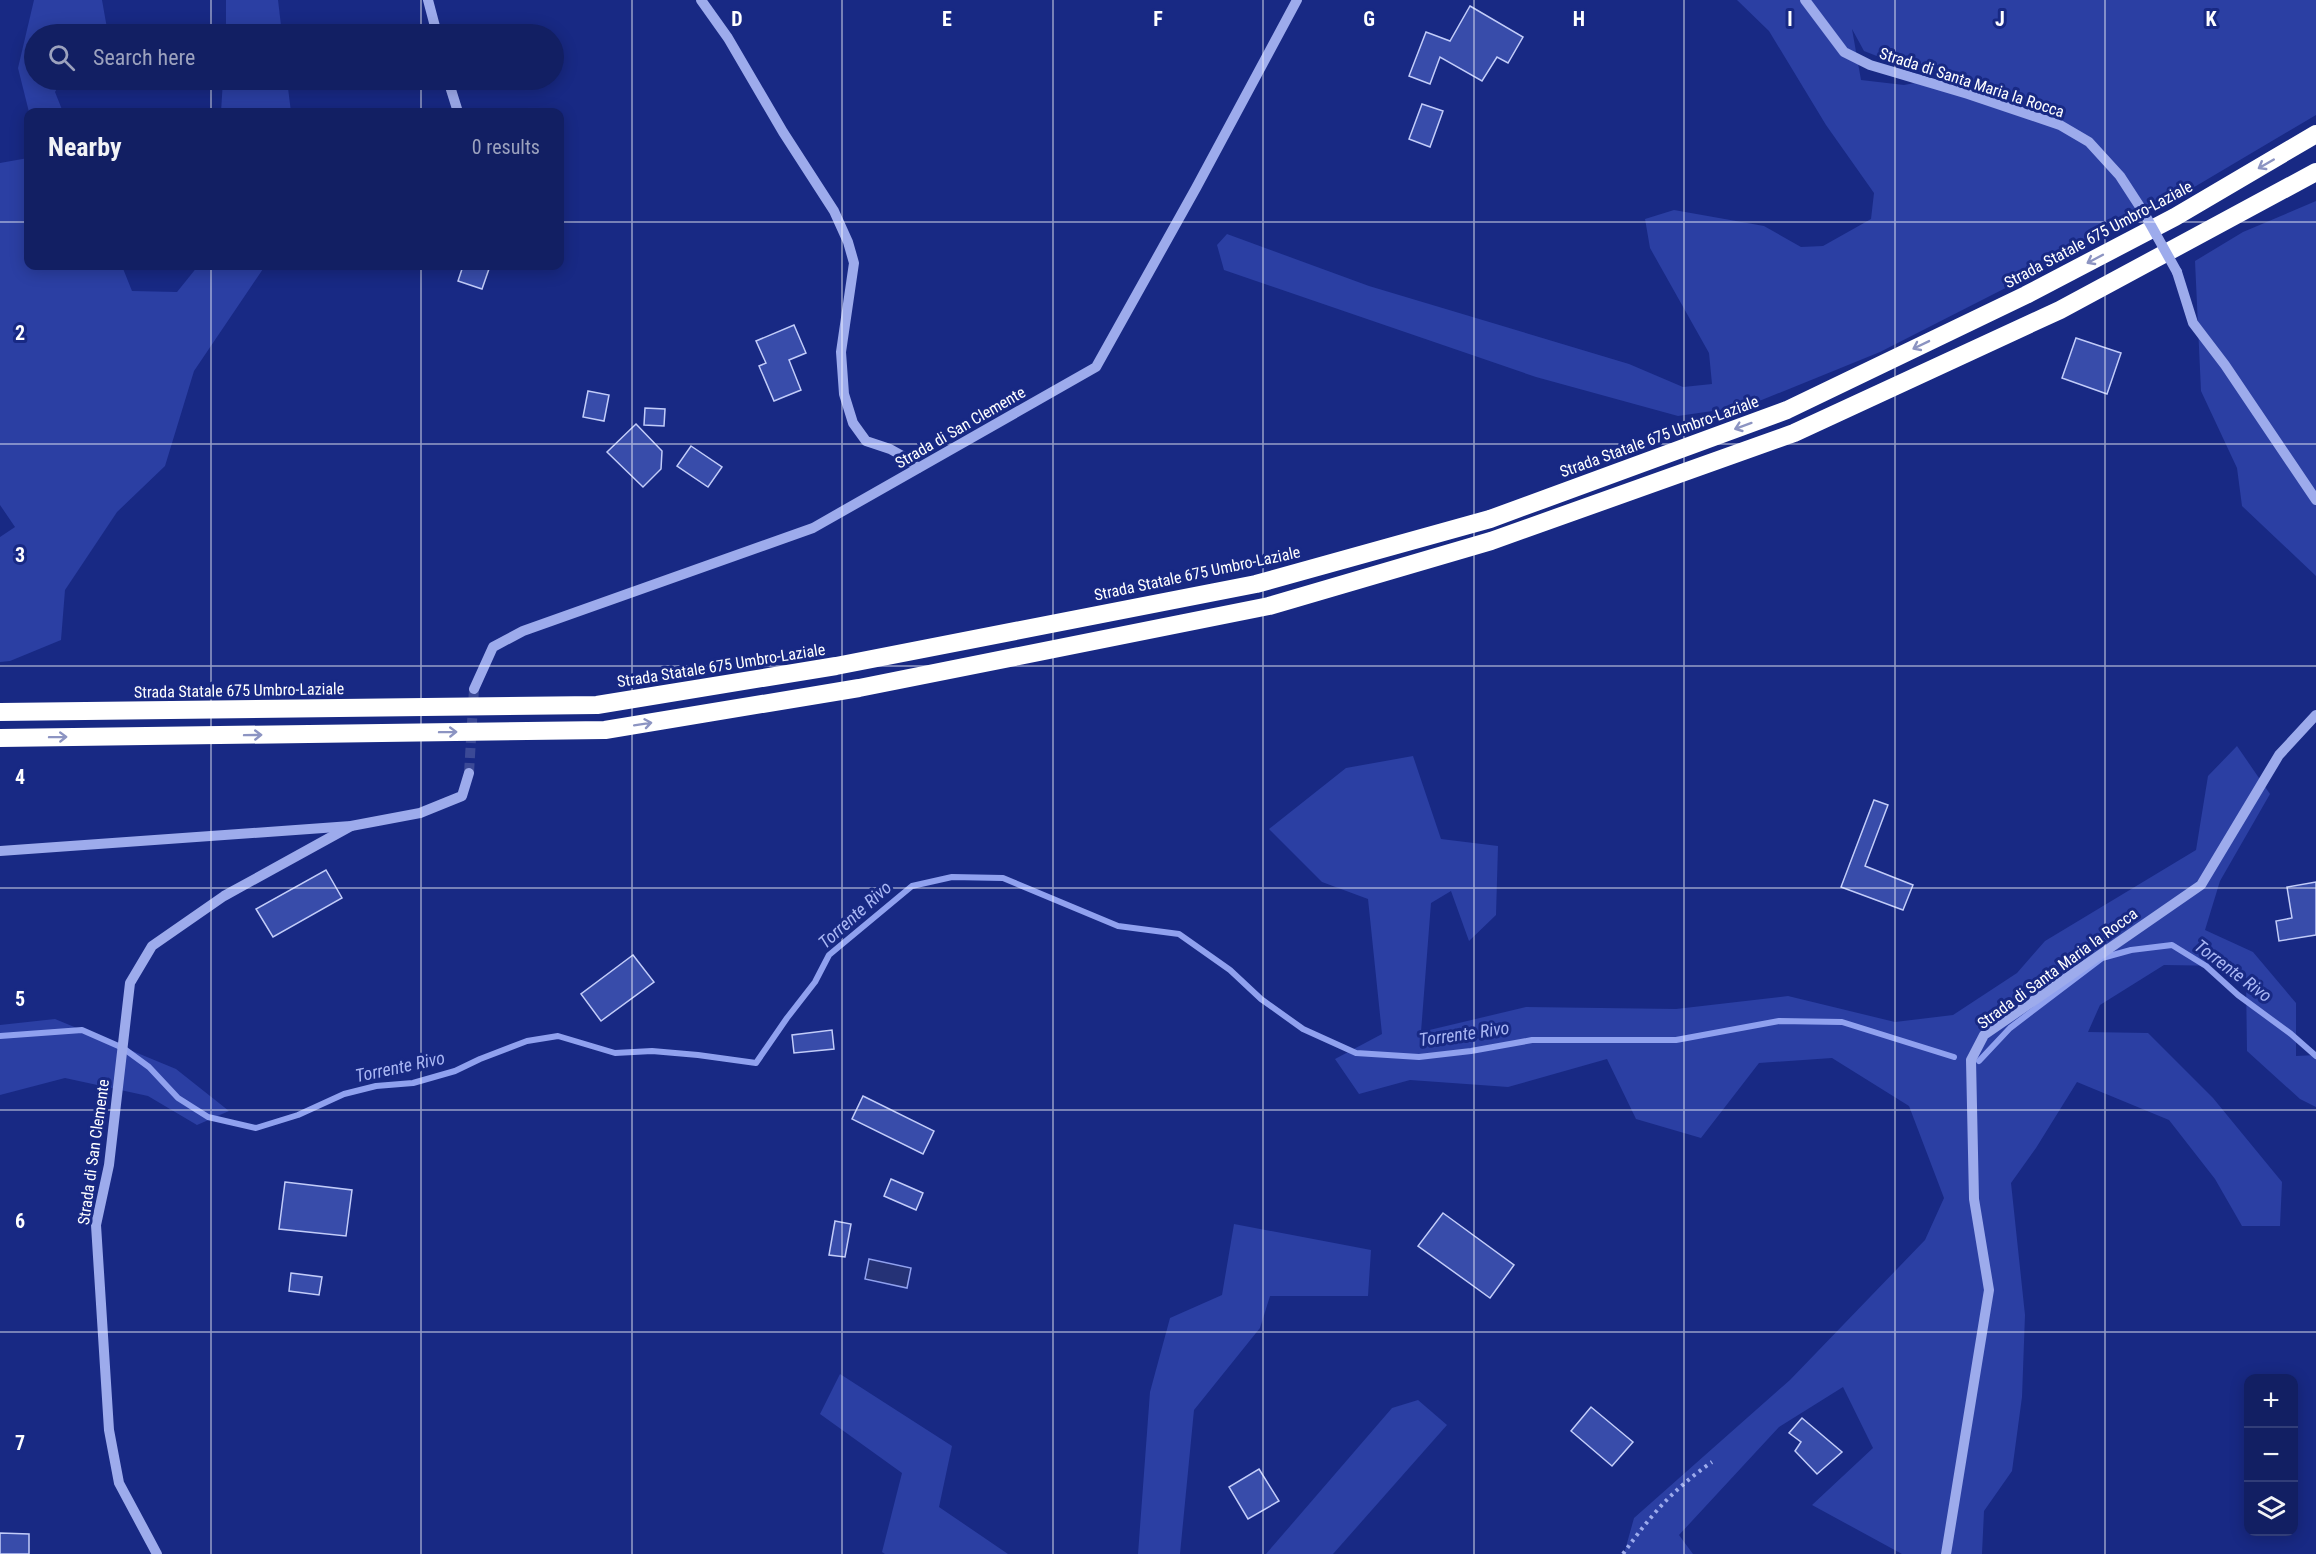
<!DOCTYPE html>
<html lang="en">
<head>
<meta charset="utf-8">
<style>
  :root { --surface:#121f63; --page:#1b2769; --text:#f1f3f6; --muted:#9ca2be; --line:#313d78 }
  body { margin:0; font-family:"Roboto Condensed",sans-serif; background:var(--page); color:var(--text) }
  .controls { position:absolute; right:18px; bottom:18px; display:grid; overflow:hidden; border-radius:12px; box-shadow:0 3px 15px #0003 }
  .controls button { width:54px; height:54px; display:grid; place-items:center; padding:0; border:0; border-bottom:2px solid var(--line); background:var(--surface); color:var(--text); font:30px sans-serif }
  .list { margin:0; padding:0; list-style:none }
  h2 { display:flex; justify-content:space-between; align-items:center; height:78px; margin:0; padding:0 24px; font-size:26px }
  h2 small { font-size:20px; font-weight:400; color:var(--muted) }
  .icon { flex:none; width:33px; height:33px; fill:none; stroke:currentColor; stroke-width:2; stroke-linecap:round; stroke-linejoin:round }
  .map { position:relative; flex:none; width:2316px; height:1554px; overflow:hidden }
  .search { position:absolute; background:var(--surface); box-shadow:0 3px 15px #0003; left:24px; top:24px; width:540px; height:66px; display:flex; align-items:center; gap:15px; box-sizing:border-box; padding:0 21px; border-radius:33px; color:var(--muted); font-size:22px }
  .panel { position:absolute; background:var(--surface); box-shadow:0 3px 15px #0003; left:24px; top:108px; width:540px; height:162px; border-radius:12px }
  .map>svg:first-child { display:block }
  .green { fill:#2b3fa3; fill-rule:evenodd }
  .water { fill:#253276; stroke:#90a1ef; stroke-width:1.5 }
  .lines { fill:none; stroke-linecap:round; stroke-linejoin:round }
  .stream { stroke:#90a1ef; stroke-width:6 }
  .building { fill:#384caa; stroke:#c2ccf9; stroke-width:1.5 }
  .minor-tunnel { stroke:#3b4996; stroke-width:10; stroke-dasharray:10 5; stroke-linecap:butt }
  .path { stroke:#9dabec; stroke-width:4; stroke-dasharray:3 4.5; stroke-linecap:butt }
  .minor { stroke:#9dabec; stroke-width:10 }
  .highway { stroke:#fff; stroke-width:18 }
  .minor-bridge { stroke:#9dabec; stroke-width:10 }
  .oneway { stroke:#8c94c2 }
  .grid { fill:none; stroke:#fff; stroke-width:1.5; stroke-opacity:0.55 }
  .labels { text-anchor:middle; stroke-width:6; stroke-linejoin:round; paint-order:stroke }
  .street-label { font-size:16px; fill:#fff; stroke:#182984 }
  .water-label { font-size:18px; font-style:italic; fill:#a9b6f4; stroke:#182984 }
  .grid-label { font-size:20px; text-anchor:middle; font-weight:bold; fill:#fff; stroke:#182984; stroke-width:6; stroke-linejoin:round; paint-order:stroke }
</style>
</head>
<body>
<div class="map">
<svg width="2316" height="1554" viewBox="0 0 2316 1554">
  <rect width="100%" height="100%" fill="#182984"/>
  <g class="green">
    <path d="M 34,0 L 102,0 L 108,34 L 34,34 L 34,80 L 62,80 L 55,92 L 63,112 L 29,112 L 18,68 Z"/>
    <path d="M 226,0 L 278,0 L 282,34 L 226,34 Z"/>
    <path d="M 1737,0 L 2316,0 L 2316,115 L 2196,186 L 2105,233 L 2041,270 L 1880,352 L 1747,406 L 1678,416 L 1536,377 L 1224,270 L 1217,245 L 1227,234 L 1369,286 L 1629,364 L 1683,387 L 1712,384 L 1709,353 L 1650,248 L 1645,219 L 1674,210 L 1764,226 L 1801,247 L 1823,246 L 1871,219 L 1874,193 L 1826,125 L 1769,31 ZM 1852,29 L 1864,51 L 1915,71 L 1953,76 L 1904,85 L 1861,80 Z"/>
    <path d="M 223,80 L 287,80 L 291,112 L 221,112 Z"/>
    <path d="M 28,158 L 28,266 L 122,266 L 132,291 L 177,292 L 198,266 L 265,266 L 194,371 L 165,466 L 117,512 L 65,590 L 61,640 L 10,661 L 0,662 L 0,537 L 15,527 L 0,505 L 0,163 Z"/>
    <path d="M 2316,201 L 2316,576 L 2242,506 L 2237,468 L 2201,391 L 2195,261 L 2243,232 Z"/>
    <path d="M 2237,746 L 2270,794 L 2220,881 L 2205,930 L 2253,952 L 2296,1003 L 2296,1056 L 2316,1055 L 2316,1107 L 2300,1099 L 2247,1051 L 2246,978 L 2227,966 L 2164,965 L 2100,1005 L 2088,1032 L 2148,1033 L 2213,1098 L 2282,1182 L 2280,1226 L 2242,1226 L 2215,1179 L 2169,1120 L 2077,1082 L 2036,1148 L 2011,1183 L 2025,1315 L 2022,1397 L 2012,1471 L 1984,1511 L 1982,1554 L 1902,1554 L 1812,1505 L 1873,1448 L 1843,1387 L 1779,1427 L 1679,1535 L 1693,1554 L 1624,1554 L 1634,1518 L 1790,1380 L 1925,1240 L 1944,1198 L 1909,1106 L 1832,1058 L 1759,1063 L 1701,1138 L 1636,1119 L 1607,1059 L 1508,1087 L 1410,1080 L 1359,1094 L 1335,1059 L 1382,1034 L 1368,899 L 1322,882 L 1269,829 L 1346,768 L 1413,756 L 1441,839 L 1498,846 L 1496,915 L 1469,941 L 1451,891 L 1431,903 L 1421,1032 L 1526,1007 L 1676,1009 L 1788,996 L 1895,1022 L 1953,1015 L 2017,973 L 2045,941 L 2196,850 L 2208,776 Z"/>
    <path d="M 55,1019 L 176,1069 L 229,1111 L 197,1125 L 148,1096 L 65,1078 L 0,1095 L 0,1025 Z"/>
    <path d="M 1234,1224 L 1371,1250 L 1368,1296 L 1270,1296 L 1260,1328 L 1194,1410 L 1180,1554 L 1138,1554 L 1150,1392 L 1170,1318 L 1222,1295 Z"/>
    <path d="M 840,1374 L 952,1446 L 939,1507 L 1008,1554 L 885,1554 L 882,1552 L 902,1473 L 820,1414 Z"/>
    <path d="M 1418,1400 L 1447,1425 L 1333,1554 L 1266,1554 L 1392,1408 Z"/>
  </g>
  <path class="water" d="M 869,1259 L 911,1268 L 907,1288 L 865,1279 Z"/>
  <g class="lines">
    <g class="stream">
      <path d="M 0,1036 L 82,1030 L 123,1048 L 149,1067 L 178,1098 L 208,1117 L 256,1128 L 298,1115 L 344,1094 L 376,1086 L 413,1083 L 455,1071 L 480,1059 L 527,1041 L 558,1036 L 615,1053 L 652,1051 L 698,1055 L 756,1063 L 787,1018 L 815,982 L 829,955 L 912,886 L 952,877 L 1003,878 L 1118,926 L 1179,934 L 1230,970 L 1261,999 L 1303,1029 L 1356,1053 L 1419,1057 L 1471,1051 L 1532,1040 L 1676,1040 L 1779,1021 L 1842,1022 L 1954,1057"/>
      <path d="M 1979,1061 L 2010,1028 L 2102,958 L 2131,950 L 2172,945 L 2206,966 L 2238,995 L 2291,1034 L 2316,1056"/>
    </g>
  </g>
  <g class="building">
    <path d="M 1470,6 L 1523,37 L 1508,63 L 1497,57 L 1482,81 L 1440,57 L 1430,84 L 1409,76 L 1426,32 L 1450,41 Z"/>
    <path d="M 1422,104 L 1443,111 L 1430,147 L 1409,139 Z"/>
    <path d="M 463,266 L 490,266 L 482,289 L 458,281 Z"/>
    <path d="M 794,325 L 806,353 L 789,360 L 801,390 L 774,401 L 759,366 L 766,363 L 756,341 Z"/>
    <path d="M 2076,338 L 2121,353 L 2107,394 L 2062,378 Z"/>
    <path d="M 588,391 L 609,395 L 604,421 L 583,417 Z"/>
    <path d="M 645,408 L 665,409 L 664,426 L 644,425 Z"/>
    <path d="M 636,424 L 662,451 L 661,469 L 643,487 L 607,452 Z"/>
    <path d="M 691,446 L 722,467 L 708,487 L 677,466 Z"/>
    <path d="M 1874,800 L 1888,805 L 1865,866 L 1913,885 L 1903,910 L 1841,887 Z"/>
    <path d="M 326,870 L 342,898 L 273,937 L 256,909 Z"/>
    <path d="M 2316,882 L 2316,935 L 2279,941 L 2276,921 L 2292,918 L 2287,887 Z"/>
    <path d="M 633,955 L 654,982 L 601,1021 L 581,994 Z"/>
    <path d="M 832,1030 L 834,1049 L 794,1053 L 792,1035 Z"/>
    <path d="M 863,1096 L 934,1131 L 923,1154 L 852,1119 Z"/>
    <path d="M 891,1179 L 923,1193 L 916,1210 L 884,1196 Z"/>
    <path d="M 285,1182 L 352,1190 L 346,1236 L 279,1229 Z"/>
    <path d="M 1443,1213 L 1514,1265 L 1490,1298 L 1418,1246 Z"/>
    <path d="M 835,1221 L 851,1224 L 845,1257 L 829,1255 Z"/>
    <path d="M 291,1273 L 322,1277 L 319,1295 L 289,1291 Z"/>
    <path d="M 1591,1407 L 1633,1442 L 1612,1466 L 1571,1431 Z"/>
    <path d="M 1802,1418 L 1842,1452 L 1817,1474 L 1795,1451 L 1801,1442 L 1789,1433 Z"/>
    <path d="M 1259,1469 L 1279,1501 L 1248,1519 L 1229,1487 Z"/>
    <path d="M 0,1533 L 29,1534 L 29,1554 L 0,1554 Z"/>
  </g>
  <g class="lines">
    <path class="minor-tunnel" d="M 469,773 L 474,689"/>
    <path class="path" d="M 1623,1554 C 1651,1515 1672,1490 1712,1462"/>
    <g class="minor">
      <path d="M 428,0 L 437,34"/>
      <path d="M 701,0 L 728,38 L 783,132 L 834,211 L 848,242 L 854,263 L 841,352 L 844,394 L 853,423 L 866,441 L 890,449 L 908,459 L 918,468"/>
      <path d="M 1805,0 L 1844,52 L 1870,65 L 1968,94 L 2060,125 L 2089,142 L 2120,176 L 2144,213"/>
      <path d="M 448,80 L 458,112"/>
      <path d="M 2177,272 L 2193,323 L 2225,365 L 2316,500"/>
      <path d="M 474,689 L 493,647 L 523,631 L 813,528 L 1096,367 L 1196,188 L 1297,0"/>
      <path d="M 0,851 L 351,826 L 420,813 L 462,796 L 469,773"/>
      <path d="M 157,1554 L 119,1483 L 109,1430 L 96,1225 L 109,1165 L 130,983 L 152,946 L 224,896 L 351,826"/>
      <path d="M 1946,1554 L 1989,1290 L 1974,1199 L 1971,1060 L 1984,1035 L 2201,885 L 2279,755 L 2316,715"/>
    </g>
    <g class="highway">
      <path d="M 0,712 L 597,705 L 836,666 L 1256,584 L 1490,519 L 1787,410 L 2026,295 L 2175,217 L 2316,134"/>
      <path d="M 0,738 L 605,730 L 859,688 L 1269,606 L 1491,541 L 1794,433 L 2060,310 L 2316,172"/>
    </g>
    <path class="minor-bridge" d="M 2144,213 L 2177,272"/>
  </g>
  <defs><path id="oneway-shaft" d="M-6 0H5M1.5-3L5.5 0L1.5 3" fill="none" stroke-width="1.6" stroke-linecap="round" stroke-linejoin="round" transform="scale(1.5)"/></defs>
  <g class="oneway">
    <use href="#oneway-shaft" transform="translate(2266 164) rotate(150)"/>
    <use href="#oneway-shaft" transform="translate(2095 259) rotate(152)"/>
    <use href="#oneway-shaft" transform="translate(1921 345) rotate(154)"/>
    <use href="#oneway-shaft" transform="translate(1743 426) rotate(160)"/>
    <use href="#oneway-shaft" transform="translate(643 724) rotate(-9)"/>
    <use href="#oneway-shaft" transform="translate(448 732) rotate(-1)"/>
    <use href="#oneway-shaft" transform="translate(253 735) rotate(-1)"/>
    <use href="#oneway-shaft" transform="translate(58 737) rotate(-1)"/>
  </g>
  <path class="grid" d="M 211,0 L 211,34M 421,0 L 421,34M 632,0 L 632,1554M 842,0 L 842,1554M 1053,0 L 1053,1554M 1263,0 L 1263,1554M 1474,0 L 1474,1554M 1684,0 L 1684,1554M 1895,0 L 1895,1554M 2105,0 L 2105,1554M 211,80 L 211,112M 421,80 L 421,112M 0,222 L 28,222M 560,222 L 2316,222M 211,266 L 211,1554M 421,266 L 421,1554M 0,444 L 2316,444M 0,666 L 2316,666M 0,888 L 2316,888M 0,1110 L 2316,1110M 0,1332 L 2316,1332"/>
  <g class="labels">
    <g class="street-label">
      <text transform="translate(1972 82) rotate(18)" y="6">Strada di Santa Maria la Rocca</text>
      <text transform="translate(2098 234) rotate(-28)" y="6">Strada Statale 675 Umbro-Laziale</text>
      <text transform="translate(960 427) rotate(-30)" y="6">Strada di San Clemente</text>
      <text transform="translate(1659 436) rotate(-20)" y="6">Strada Statale 675 Umbro-Laziale</text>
      <text transform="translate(1197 573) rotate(-12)" y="6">Strada Statale 675 Umbro-Laziale</text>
      <text transform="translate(721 665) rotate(-9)" y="6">Strada Statale 675 Umbro-Laziale</text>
      <text transform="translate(239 690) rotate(-1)" y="6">Strada Statale 675 Umbro-Laziale</text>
      <text transform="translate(2057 968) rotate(-36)" y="6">Strada di Santa Maria la Rocca</text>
      <text transform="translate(93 1152) rotate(-82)" y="6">Strada di San Clemente</text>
    </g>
    <g class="water-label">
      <text transform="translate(855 915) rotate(-42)" y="6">Torrente Rivo</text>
      <text transform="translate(2233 971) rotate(37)" y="6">Torrente Rivo</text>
      <text transform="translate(1464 1034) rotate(-8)" y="6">Torrente Rivo</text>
      <text transform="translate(400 1067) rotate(-12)" y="6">Torrente Rivo</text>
    </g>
  </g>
  <g class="grid-label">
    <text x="737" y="26">D</text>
    <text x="947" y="26">E</text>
    <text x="1158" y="26">F</text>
    <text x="1369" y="26">G</text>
    <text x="1579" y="26">H</text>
    <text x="1790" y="26">I</text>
    <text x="2000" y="26">J</text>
    <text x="2211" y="26">K</text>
    <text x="20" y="340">2</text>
    <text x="20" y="562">3</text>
    <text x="20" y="784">4</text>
    <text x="20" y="1006">5</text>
    <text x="20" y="1228">6</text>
    <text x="20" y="1450">7</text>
  </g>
</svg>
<div class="controls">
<button>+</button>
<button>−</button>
<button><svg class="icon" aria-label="layers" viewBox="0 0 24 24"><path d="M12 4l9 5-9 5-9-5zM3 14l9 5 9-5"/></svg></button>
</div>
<div class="search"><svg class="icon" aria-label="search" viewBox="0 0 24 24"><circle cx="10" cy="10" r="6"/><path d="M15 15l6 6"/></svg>Search here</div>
<section class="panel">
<h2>Nearby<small>0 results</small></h2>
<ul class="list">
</ul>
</section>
</div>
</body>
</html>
